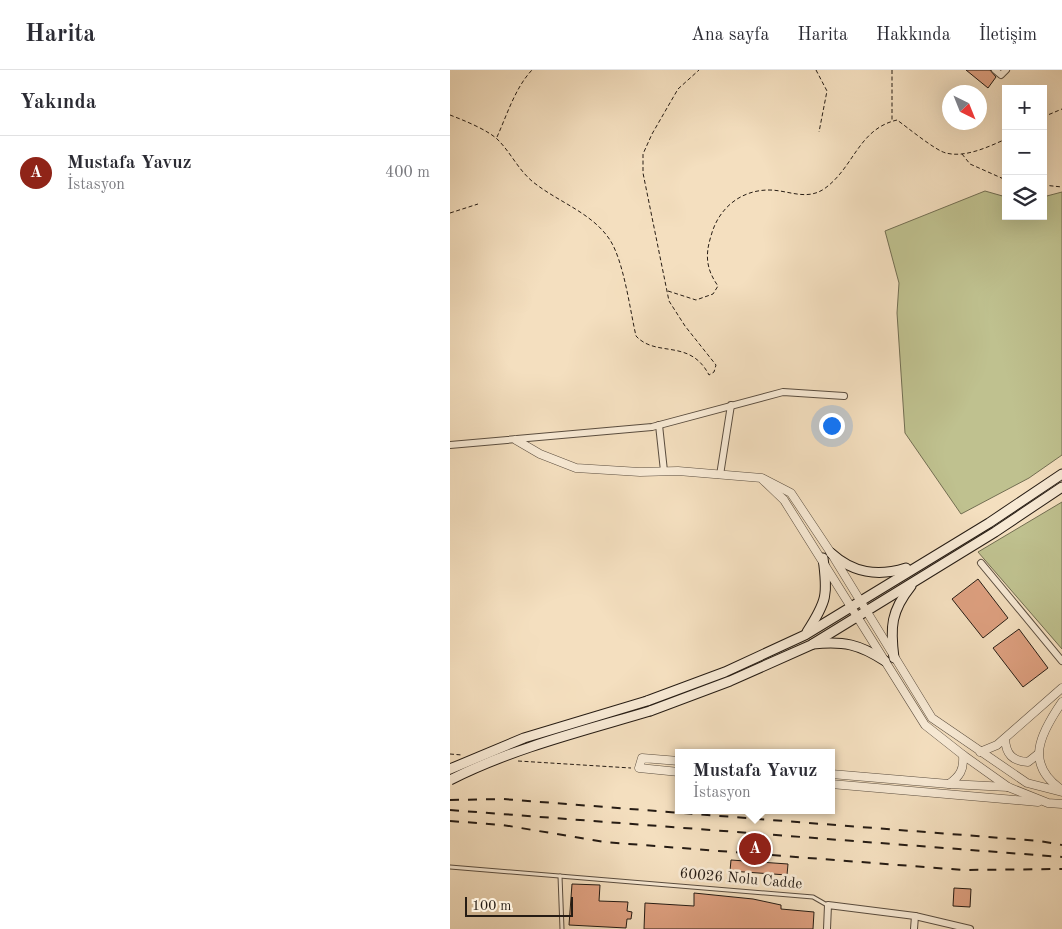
<!DOCTYPE html>
<html lang="tr">
<head>
<meta charset="utf-8">
<style>
  :root { --surface:#fff; --page:#f2f2f3; --text:#2b2b33; --muted:#7c7c81; --line:#e1e1e2; --accent:#8f2418 }
  body { margin:0; font-family:"Old Standard TT",serif; background:var(--page); color:var(--text) }
  .controls { position:absolute; right:15px; top:15px; display:grid; overflow:hidden; border-radius:0px; box-shadow:0 5px 20px #0002 }
  .controls button { width:45px; height:45px; display:grid; place-items:center; padding:0; border:0; border-bottom:1px solid var(--line); background:var(--surface); color:var(--text); font:25px sans-serif }
  .compass { position:absolute; left:492px; top:15px; width:45px; height:45px; border-radius:50%; background:var(--surface); box-shadow:0 5px 20px #0002; rotate:137deg }
  .scale { position:absolute; left:15px; bottom:12px; width:108px; box-sizing:border-box; padding-left:5px; border:2px solid #261c14; border-top:0; font-size:14px; line-height:18px; white-space:nowrap; color:#261c14; -webkit-text-stroke:4px #f8ead5; paint-order:stroke }
  .you { position:absolute; left:381px; top:355px; width:18px; height:18px; margin:-12px; border:4px solid #fff; border-radius:50%; background:#1a73e8; box-shadow:0 0 0 8px #1a73e833 }
  .badge { display:grid; place-items:center; width:32px; height:32px; border-radius:50%; background:var(--accent); color:#fff; font-size:16px; font-weight:700 }
  .pin { position:absolute; translate:-50% -50%; border:2px solid #fff; box-shadow:0 1px 5px #0006 }
  .popup { position:absolute; left:225px; top:679px; width:160px; height:65px; box-sizing:border-box; display:grid; place-content:center; border-radius:0px; background:var(--surface); filter:drop-shadow(0 1px 4px #0005); font-size:16px; white-space:nowrap; color:var(--muted) }
  .popup b { font-size:19px; color:var(--text) }
  .popup::after { content:''; position:absolute; left:50%; top:100%; margin-left:-10px; border:10px solid transparent; border-top-color:var(--surface) }
  .list { margin:0; padding:0; list-style:none }
  h2 { display:flex; justify-content:space-between; align-items:center; height:65px; margin:0; padding:0 20px; font-size:21px }
  h2 small { font-size:16px; font-weight:400; color:var(--muted) }
  .list li { display:grid; grid-template-columns:32px 1fr auto; gap:15px; align-items:center; box-sizing:border-box; height:75px; padding:0 20px; border-top:1px solid var(--line) }
  .list b { display:block; font-size:19px; white-space:nowrap }
  .list p { margin:0; font-size:16px; white-space:nowrap; color:var(--muted) }
  .list em { font-size:16px; font-style:normal; color:var(--muted) }
  .icon { flex:none; width:28px; height:28px; fill:none; stroke:currentColor; stroke-width:2; stroke-linecap:round; stroke-linejoin:round }
  .map { position:relative; flex:none; width:612px; height:859px; overflow:hidden }
  header { display:flex; align-items:center; gap:30px; box-sizing:border-box; height:70px; padding:0 25px; background:var(--surface); border-bottom:1px solid var(--line) }
  header strong { font-size:24px }
  nav { display:flex; gap:28px; margin-inline-start:auto; font-size:18px }
  main { display:flex }
  aside { flex:1; background:var(--surface) }
  .map>svg:first-child { display:block }
  .green { fill:#bfc18f; stroke:#726e52 }
  .building { fill:#dea080; stroke:#261c14 }
  .lines { fill:none; stroke-linecap:round; stroke-linejoin:round }
  .service-casing { stroke:#5a4d3f; stroke-width:5 }
  .minor-casing { stroke:#5a4d3f; stroke-width:8 }
  .tertiary-casing { stroke:#5a4d3f; stroke-width:9 }
  .secondary-casing { stroke:#261c14; stroke-width:11 }
  .path { stroke:#261c14; stroke-width:1; stroke-dasharray:4 2.5; stroke-linecap:butt }
  .service { stroke:#f8ead5; stroke-width:3 }
  .minor { stroke:#f8ead5; stroke-width:6 }
  .tertiary { stroke:#f8ead5; stroke-width:8 }
  .secondary { stroke:#f8ead5; stroke-width:9 }
  .rail { stroke:#261c14; stroke-width:2; stroke-dasharray:9 9; stroke-linecap:butt }
  .secondary-bridge-casing { stroke:#261c14; stroke-width:11; stroke-linecap:butt }
  .secondary-bridge { stroke:#f8ead5; stroke-width:9 }
  .labels { text-anchor:middle; stroke-width:5; stroke-linejoin:round; paint-order:stroke }
  .street-label { font-size:15px; fill:#261c14; stroke:#f8ead5 }
</style>
</head>
<body>
<header>
<strong>Harita</strong>
<nav><a>Ana sayfa</a><a>Harita</a><a>Hakkında</a><a>İletişim</a></nav>
</header>
<main>
<aside>
<h2>Yakında<small></small></h2>
<ul class="list">
<li><span class="badge">A</span><div><b>Mustafa Yavuz</b><p>İstasyon</p></div><em>400 m</em></li>
</ul>
</aside>
<div class="map">
<svg width="612" height="859" viewBox="0 0 612 859">
  <rect width="100%" height="100%" fill="#f4dfbf"/>
  <filter id="stains"><feTurbulence type="fractalNoise" baseFrequency=".004" numOctaves="4"/><feColorMatrix values="0 0 0 0 .2 0 0 0 0 .09 0 0 0 0 .02 0 0 0 .5 -.17"/></filter>
  <radialGradient id="worn" r=".72"><stop offset=".6" stop-color="#630" stop-opacity="0"/><stop offset="1" stop-color="#630" stop-opacity=".3"/></radialGradient>
  <g class="green">
    <path d="M 535,121 L 556,127 L 556,146 L 593,146 L 593,127 L 612,122 L 612,385 L 579,408 L 511,444 L 455,363 L 447,243 L 449,213 L 435,161 Z"/>
    <path d="M 612,432 L 612,579 L 528,482 Z"/>
  </g>
  <g class="building">
    <path d="M 516,0 L 540,0 L 546,7 L 538,18 Z"/>
    <path d="M 528,509 L 558,548 L 533,568 L 502,529 Z"/>
    <path d="M 569,559 L 598,598 L 573,617 L 543,578 Z"/>
    <path d="M 281,790 L 338,794 L 337,805 L 280,801 Z"/>
    <path d="M 122,814 L 150,815 L 149,831 L 178,832 L 177,841 L 182,842 L 181,849 L 177,849 L 176,858 L 119,855 Z"/>
    <path d="M 504,818 L 521,819 L 520,837 L 503,836 Z"/>
    <path d="M 244,823 L 303,829 L 331,835 L 331,839 L 364,842 L 363,859 L 194,859 L 195,833 L 244,836 Z"/>
  </g>
  <g class="lines">
    <g class="service-casing">
      <g id="service">
        <path d="M 0,797 L 363,827 L 377,835"/>
        <path d="M 110,806 L 112,859"/>
      </g>
    </g>
    <g class="minor-casing">
      <g id="minor">
        <path d="M 545,0 L 551,5 L 556,0"/>
        <path d="M 209,355 L 214,401"/>
        <path d="M 0,375 L 202,357 L 333,322 L 394,326"/>
        <path d="M 270,405 L 281,335"/>
        <path d="M 531,493 L 612,591"/>
        <path d="M 377,859 L 378,835 L 465,846 L 520,859"/>
        <path d="M 464,859 L 465,846"/>
      </g>
    </g>
    <g class="tertiary-casing">
      <g id="tertiary">
        <path d="M 66,370 L 90,384 L 126,398 L 190,402 L 228,401 L 312,408 L 341,423 L 381,483 L 482,648 L 577,713 L 612,722"/>
        <path d="M 313,410 L 334,430 L 475,655 L 513,685 L 558,717 L 598,733 L 612,734"/>
        <path d="M 612,632 C 590,664 574,694 612,720"/>
        <path d="M 555,669 C 556,684 562,691 578,692 L 588,684"/>
        <path d="M 530,682 L 547,675 L 612,618"/>
        <path d="M 229,691 L 192,688 L 189,698 L 229,702"/>
        <path d="M 381,704 L 499,714 L 558,717"/>
        <path d="M 381,714 L 588,732"/>
        <path d="M 499,714 C 510,706 514,700 513,685"/>
      </g>
    </g>
    <g class="secondary-casing">
      <g id="secondary">
        <path d="M 381,483 C 403,503 427,507 456,498"/>
        <path d="M 357,562 C 377,531 378,525 373,488"/>
        <path d="M 363,574 C 394,571 409,574 435,591"/>
        <path d="M 444,588 C 440,557 441,541 461,516"/>
        <path d="M 197,631 L 275,602 L 355,565 L 539,453 L 612,404"/>
        <path d="M 200,641 L 280,611 L 361,575 L 545,462 L 612,417"/>
      </g>
    </g>
    <g class="path">
      <path d="M 366,0 L 377,21 L 369,62"/>
      <path d="M 442,0 L 442,50"/>
      <path d="M 0,45 C 13,50 41,61 50,72 C 63,86 70,103 87,115 C 111,133 143,144 160,170 C 174,192 180,240 186,266 C 206,288 240,268 259,305 L 264,302 L 266,295 L 235,256 L 219,231 L 193,103 L 193,84 L 202,64 L 228,19 L 249,0"/>
      <path d="M 593,47 L 612,39"/>
      <path d="M 47,67 C 57,45 65,18 82,0"/>
      <path d="M 512,84 L 520,94 L 556,110"/>
      <path d="M 593,115 L 612,117"/>
      <path d="M 0,143 L 28,134"/>
      <path d="M 218,221 L 246,230 L 263,224 L 268,216 C 256,199 255,185 261,166 C 268,139 290,120 319,120 C 338,120 356,131 374,119 C 404,98 408,59 447,50 C 457,57 486,81 496,83 C 515,88 538,77 556,69"/>
      <path d="M 0,684 L 12,685"/>
      <path d="M 68,691 L 181,698"/>
    </g>
    <use href="#service" class="service"/>
    <use href="#minor" class="minor"/>
    <use href="#tertiary" class="tertiary"/>
    <use href="#secondary" class="secondary"/>
    <g class="rail">
      <path d="M 0,730 L 53,729 L 590,771 L 612,775"/>
      <path d="M 0,740 L 612,787"/>
      <path d="M 0,751 L 53,755 L 154,772 L 513,800 L 612,799"/>
    </g>
    <g class="secondary-bridge-casing">
      <g id="secondary-bridge">
        <path d="M 0,699 L 74,668 L 197,631"/>
        <path d="M 0,710 C 63,678 133,661 200,641"/>
      </g>
    </g>
    <use href="#secondary-bridge" class="secondary-bridge"/>
  </g>
  <g class="labels">
    <g class="street-label">
      <text transform="translate(291 808) rotate(5)" y="5">60026 Nolu Cadde</text>
    </g>
  </g>
  <rect width="100%" height="100%" filter="url(#stains)"/>
  <rect width="100%" height="100%" fill="url(#worn)"/>
</svg>
<div class="controls">
<button>+</button>
<button>−</button>
<button><svg class="icon" aria-label="layers" viewBox="0 0 24 24"><path d="M12 4l9 5-9 5-9-5zM3 14l9 5 9-5"/></svg></button>
</div>
<svg class="compass" viewBox="-18 -18 36 36"><path d="M0-13l5 13h-10z" fill="#e53935"/><path d="M0 13l5-13h-10z" fill="#7c7c81"/></svg>
<div class="scale">100 m</div>
<div class="you"></div>
<div class="pin badge" style="left:305px;top:779px">A</div>
<div class="popup"><b>Mustafa Yavuz</b>İstasyon</div>
</div>
</main>
</body>
</html>
